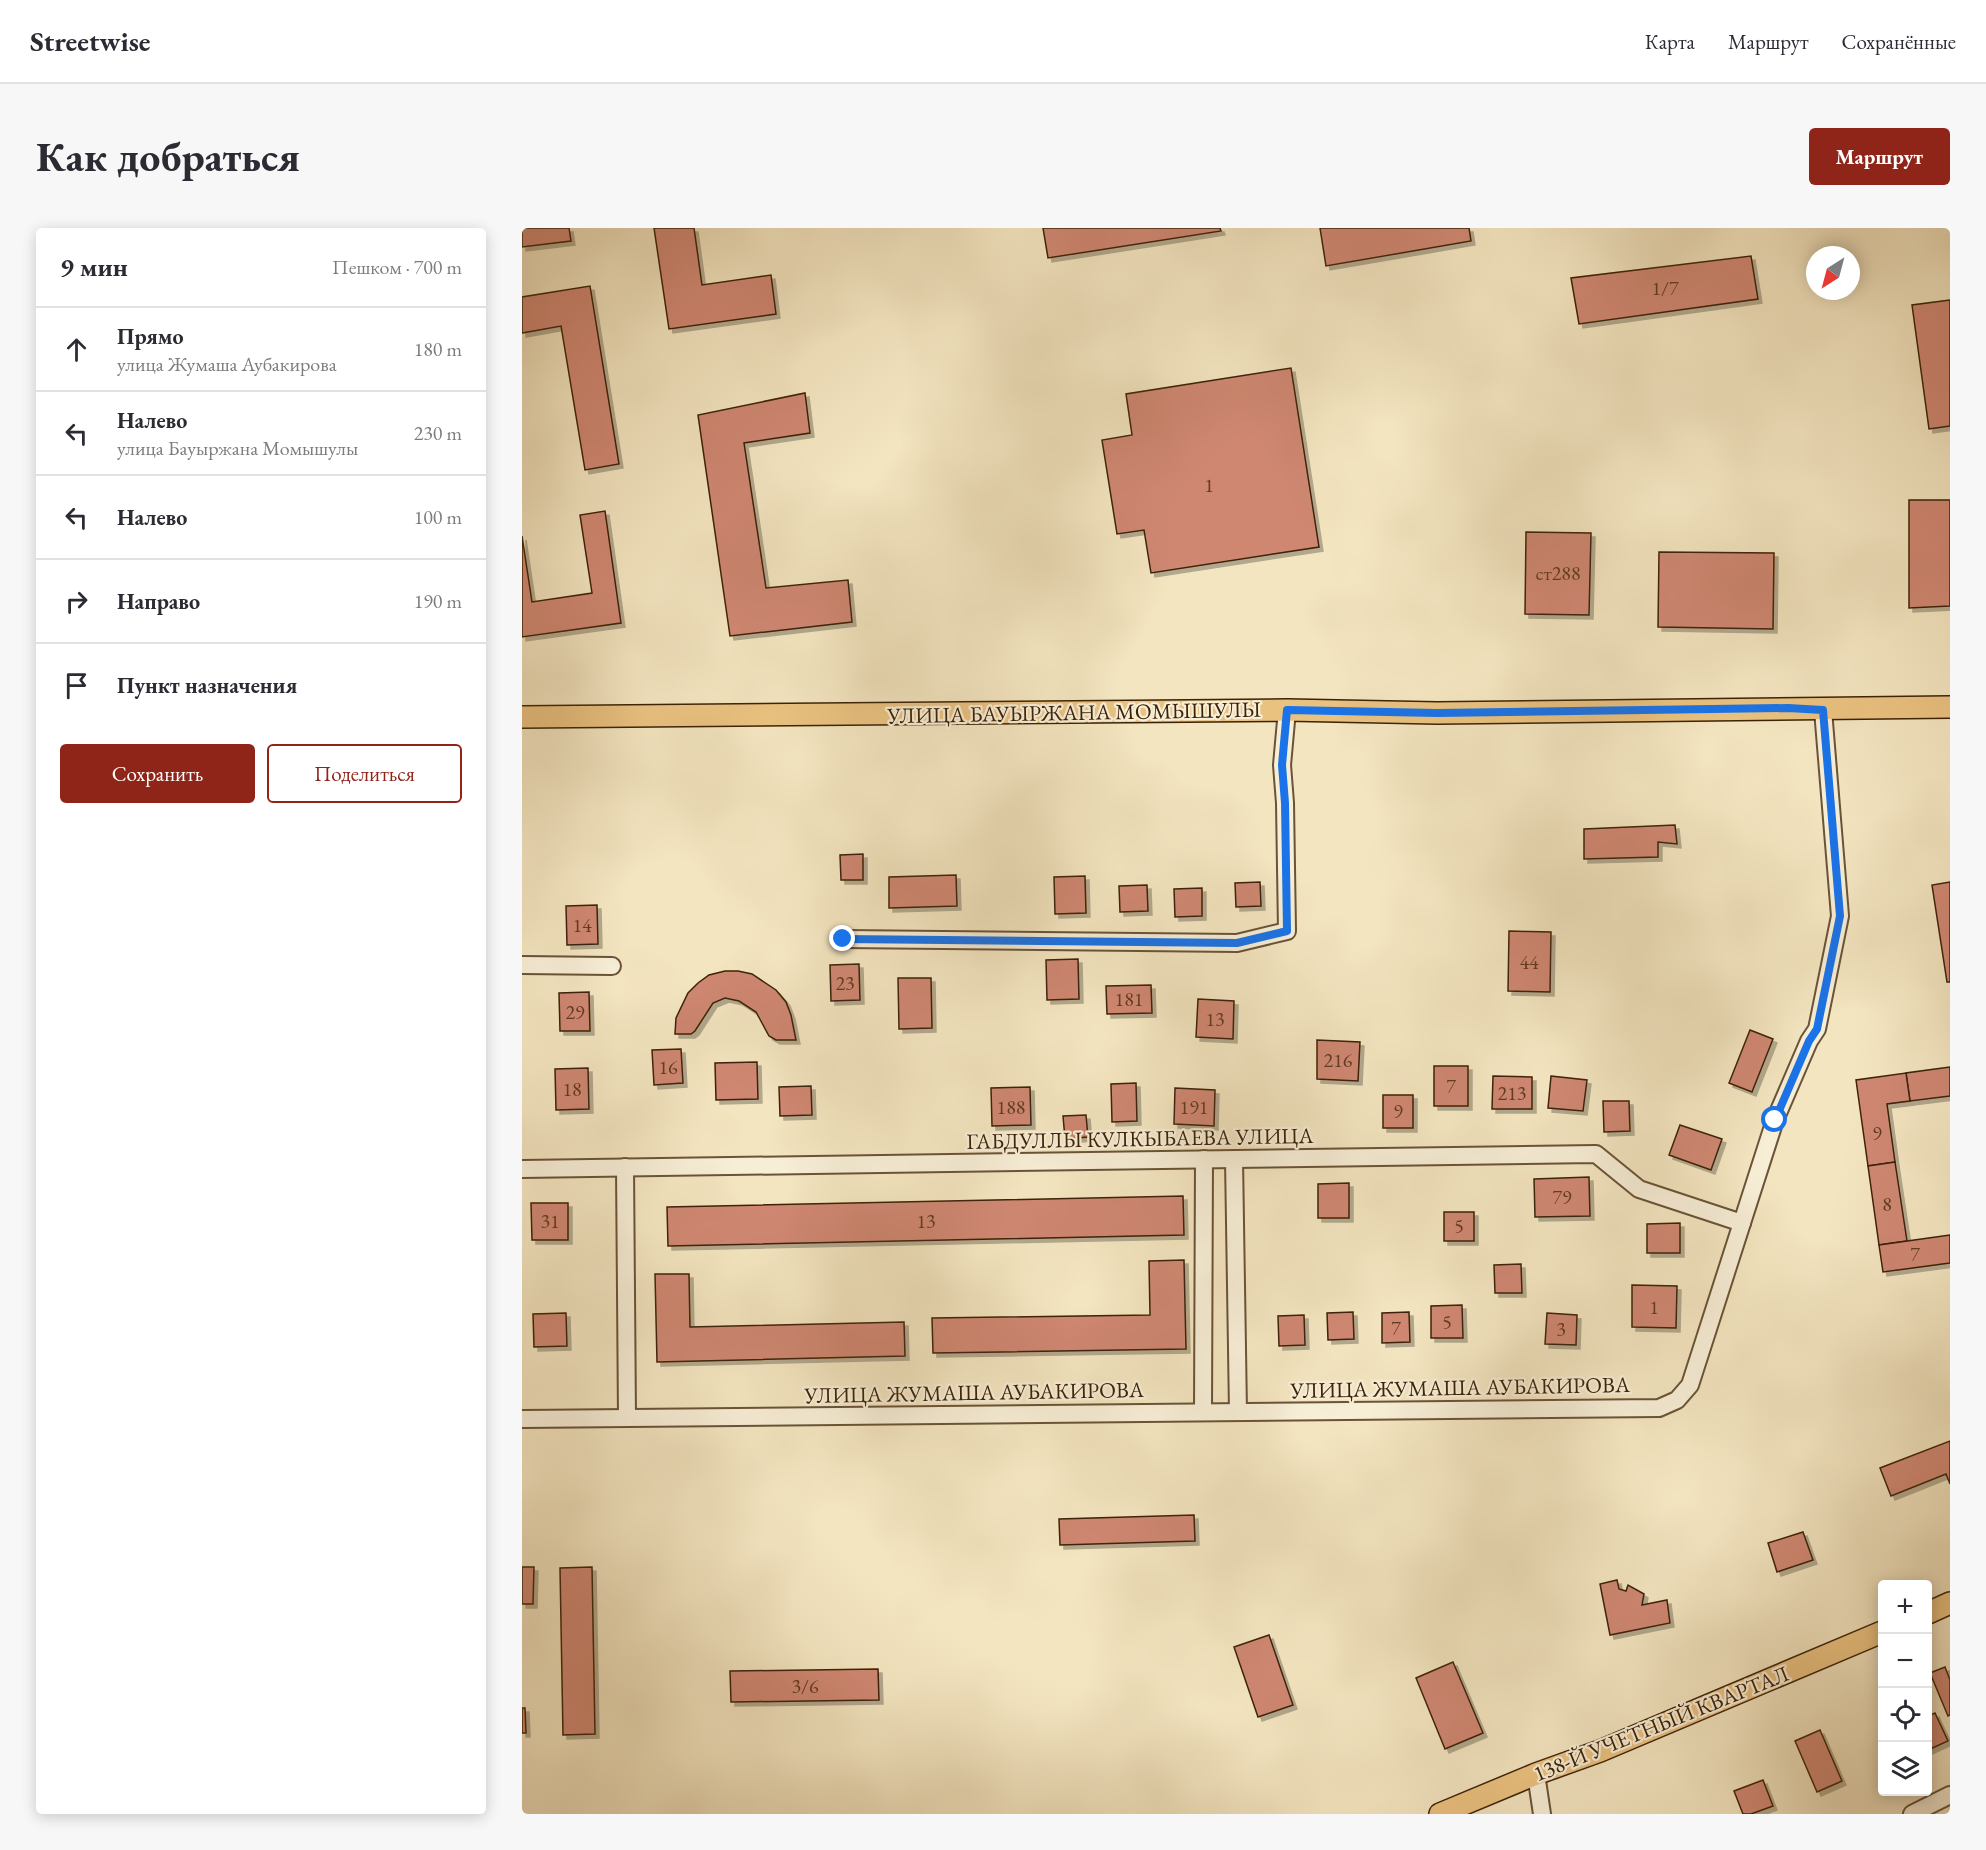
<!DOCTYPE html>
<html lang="ru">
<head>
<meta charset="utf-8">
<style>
  :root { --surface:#fff; --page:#f7f7f7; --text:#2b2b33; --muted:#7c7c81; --line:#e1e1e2; --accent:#8f2418 }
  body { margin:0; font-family:"EB Garamond",serif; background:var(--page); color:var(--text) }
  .controls { position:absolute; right:18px; bottom:18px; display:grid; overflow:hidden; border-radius:6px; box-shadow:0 3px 15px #0003 }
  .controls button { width:54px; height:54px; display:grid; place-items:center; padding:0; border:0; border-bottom:2px solid var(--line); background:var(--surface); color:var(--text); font:30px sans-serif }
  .compass { position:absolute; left:1284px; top:18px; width:54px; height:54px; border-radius:50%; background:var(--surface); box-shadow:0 3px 15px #0003; rotate:216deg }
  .stop { position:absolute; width:18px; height:18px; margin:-14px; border:4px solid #1a73e8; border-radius:50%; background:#fff }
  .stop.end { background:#1a73e8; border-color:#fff; box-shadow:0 2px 6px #0008 }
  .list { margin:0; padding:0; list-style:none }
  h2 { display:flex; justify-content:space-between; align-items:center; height:78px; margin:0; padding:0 24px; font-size:26px }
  h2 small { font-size:20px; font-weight:400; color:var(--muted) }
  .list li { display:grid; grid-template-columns:39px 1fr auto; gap:18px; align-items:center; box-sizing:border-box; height:84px; padding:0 24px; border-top:2px solid var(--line) }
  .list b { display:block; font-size:22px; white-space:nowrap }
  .list p { margin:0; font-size:20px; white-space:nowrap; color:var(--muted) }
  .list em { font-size:20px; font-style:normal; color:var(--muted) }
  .actions { display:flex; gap:12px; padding:18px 24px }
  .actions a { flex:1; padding:14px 0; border:2px solid var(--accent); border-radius:6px; text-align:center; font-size:21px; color:var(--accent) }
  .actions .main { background:var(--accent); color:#fff }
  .icon { flex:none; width:33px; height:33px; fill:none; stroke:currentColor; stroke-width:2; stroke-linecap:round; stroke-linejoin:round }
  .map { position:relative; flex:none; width:1428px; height:1586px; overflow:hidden; border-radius:6px }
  header { display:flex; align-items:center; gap:36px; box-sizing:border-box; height:84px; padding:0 30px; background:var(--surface); border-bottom:2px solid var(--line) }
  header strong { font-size:28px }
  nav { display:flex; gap:33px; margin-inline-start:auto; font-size:21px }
  .intro { display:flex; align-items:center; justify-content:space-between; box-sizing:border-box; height:144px; padding:0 36px }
  h1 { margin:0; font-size:42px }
  .button { padding:15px 27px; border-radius:6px; background:var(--accent); color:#fff; font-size:21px; font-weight:700 }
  main { display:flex; gap:36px; padding:0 36px }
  aside { flex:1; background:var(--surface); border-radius:6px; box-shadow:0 3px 15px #0003 }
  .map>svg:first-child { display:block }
  .building { fill:#cf8772; stroke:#3c2208; stroke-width:1.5; filter:url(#shadow) }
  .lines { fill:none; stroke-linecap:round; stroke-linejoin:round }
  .minor-casing { stroke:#6a5336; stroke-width:20 }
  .major-casing { stroke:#3c2208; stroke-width:24 }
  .minor { stroke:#f7eed6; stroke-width:16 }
  .major { stroke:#eac280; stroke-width:21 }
  .route { stroke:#1a73e8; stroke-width:8 }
  .labels { text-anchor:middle; stroke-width:4.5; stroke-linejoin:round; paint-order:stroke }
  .number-label { font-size:20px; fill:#613b22 }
  .street-label { font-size:22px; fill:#3c2208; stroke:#f7eed6 }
</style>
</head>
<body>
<header>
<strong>Streetwise</strong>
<nav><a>Карта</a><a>Маршрут</a><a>Сохранённые</a></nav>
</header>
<div class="intro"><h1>Как добраться</h1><a class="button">Маршрут</a></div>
<main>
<aside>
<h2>9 мин<small>Пешком · 700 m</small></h2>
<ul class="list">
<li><svg class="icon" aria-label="ahead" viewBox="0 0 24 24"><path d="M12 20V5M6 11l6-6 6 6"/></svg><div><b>Прямо</b><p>улица Жумаша Аубакирова</p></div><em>180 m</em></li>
<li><svg class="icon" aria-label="left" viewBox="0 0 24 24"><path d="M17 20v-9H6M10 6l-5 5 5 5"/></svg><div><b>Налево</b><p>улица Бауыржана Момышулы</p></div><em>230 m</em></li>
<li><svg class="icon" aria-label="left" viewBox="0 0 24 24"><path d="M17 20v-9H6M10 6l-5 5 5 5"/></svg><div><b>Налево</b></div><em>100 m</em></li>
<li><svg class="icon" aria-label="right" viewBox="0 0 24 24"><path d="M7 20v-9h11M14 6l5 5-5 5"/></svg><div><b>Направо</b></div><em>190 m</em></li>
<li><svg class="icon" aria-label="arrive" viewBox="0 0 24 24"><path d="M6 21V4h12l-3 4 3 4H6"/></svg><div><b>Пункт назначения</b></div></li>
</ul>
<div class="actions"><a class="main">Сохранить</a><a>Поделиться</a></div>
</aside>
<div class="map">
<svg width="1428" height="1586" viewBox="0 0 1428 1586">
  <defs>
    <filter id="shadow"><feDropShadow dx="4" dy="4" stdDeviation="0" flood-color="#0004"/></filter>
  </defs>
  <rect width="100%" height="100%" fill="#f3e5c0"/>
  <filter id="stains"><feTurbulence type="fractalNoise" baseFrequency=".00333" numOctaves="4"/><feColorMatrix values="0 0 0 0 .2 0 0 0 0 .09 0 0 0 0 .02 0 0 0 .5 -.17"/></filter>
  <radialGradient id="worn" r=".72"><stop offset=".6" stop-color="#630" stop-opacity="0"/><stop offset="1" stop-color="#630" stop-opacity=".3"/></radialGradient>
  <g class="building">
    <path d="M 0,0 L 47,0 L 49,13 L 0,19 Z"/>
    <path d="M 132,0 L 172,0 L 180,57 L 249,47 L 254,86 L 147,101 Z"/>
    <path d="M 521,0 L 698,0 L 699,3 L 526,30 Z"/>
    <path d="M 798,0 L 947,0 L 949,13 L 804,38 Z"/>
    <path d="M 1229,28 L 1236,71 L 1057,96 L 1049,50 Z"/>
    <path d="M 68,58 L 97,236 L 63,242 L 39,98 L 0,105 L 0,69 Z"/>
    <path d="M 1428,72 L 1428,198 L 1407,201 L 1390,77 Z"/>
    <path d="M 769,140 L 797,319 L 629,345 L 622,302 L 595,306 L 580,212 L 610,207 L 604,166 Z"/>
    <path d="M 283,165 L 288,205 L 222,215 L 244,360 L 326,352 L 330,394 L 208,408 L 176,187 Z"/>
    <path d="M 1387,272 L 1428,272 L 1428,378 L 1387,380 Z"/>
    <path d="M 83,283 L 99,395 L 0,409 L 0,308 L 10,374 L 70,365 L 58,287 Z"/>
    <path d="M 1004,304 L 1069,305 L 1067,387 L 1003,386 Z"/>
    <path d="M 1137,324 L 1252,325 L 1251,401 L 1136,399 Z"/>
    <path d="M 1153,597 L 1155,616 L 1136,614 L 1136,629 L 1062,631 L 1062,601 Z"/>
    <path d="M 341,626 L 341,652 L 319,652 L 318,627 Z"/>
    <path d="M 434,647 L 435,678 L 367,680 L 367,649 Z"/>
    <path d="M 563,648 L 564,685 L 533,686 L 532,649 Z"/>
    <path d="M 738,654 L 739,678 L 714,679 L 713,655 Z"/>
    <path d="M 1428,654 L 1428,754 L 1425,754 L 1410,657 Z"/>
    <path d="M 625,657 L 626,683 L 598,684 L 597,658 Z"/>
    <path d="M 680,660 L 680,688 L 653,689 L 652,661 Z"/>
    <path d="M 75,677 L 76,716 L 45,717 L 44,678 Z"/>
    <path d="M 987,703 L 1029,704 L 1028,764 L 986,763 Z"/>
    <path d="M 556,731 L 557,771 L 525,772 L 524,732 Z"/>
    <path d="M 337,736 L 338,772 L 309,773 L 308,737 Z"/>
    <path d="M 203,743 L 216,743 L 230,746 L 254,762 L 264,774 L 269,787 L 274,812 L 254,812 L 247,808 L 234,784 L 217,773 L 203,770 L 191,775 L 173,803 L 169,806 L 153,806 L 154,790 L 166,765 L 176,755 L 187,747 Z"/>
    <path d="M 376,750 L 409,750 L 410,800 L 377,801 Z"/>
    <path d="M 629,757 L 630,785 L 585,786 L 584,758 Z"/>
    <path d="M 67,764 L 68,803 L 38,803 L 37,765 Z"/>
    <path d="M 676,771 L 712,773 L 711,811 L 674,809 Z"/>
    <path d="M 1228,802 L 1251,811 L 1230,864 L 1207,855 Z"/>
    <path d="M 795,812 L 838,814 L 836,853 L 795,851 Z"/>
    <path d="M 159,821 L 161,855 L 132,857 L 130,822 Z"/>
    <path d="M 235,834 L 236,871 L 194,872 L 193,835 Z"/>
    <rect x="912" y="838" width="34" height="40"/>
    <path d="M 1428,839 L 1428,868 L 1388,873 L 1384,845 Z"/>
    <path d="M 66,840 L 67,881 L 34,882 L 33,841 Z"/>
    <path d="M 1384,845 L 1388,873 L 1365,876 L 1373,934 L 1346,938 L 1334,852 Z"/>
    <path d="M 971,848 L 1010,849 L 1010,881 L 970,881 Z"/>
    <path d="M 1029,848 L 1065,852 L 1061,883 L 1026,880 Z"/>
    <path d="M 614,855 L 615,893 L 590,894 L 589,856 Z"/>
    <path d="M 289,858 L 290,887 L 258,888 L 257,859 Z"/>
    <path d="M 508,859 L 509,897 L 470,898 L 469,860 Z"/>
    <path d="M 653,860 L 693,862 L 692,898 L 652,896 Z"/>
    <rect x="861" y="867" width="30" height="33"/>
    <path d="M 1081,873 L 1107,873 L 1108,903 L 1082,904 Z"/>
    <path d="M 564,887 L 566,909 L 543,911 L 541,888 Z"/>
    <path d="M 1158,897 L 1200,911 L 1189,942 L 1147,927 Z"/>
    <path d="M 1373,934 L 1385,1013 L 1357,1017 L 1346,938 Z"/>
    <path d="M 1067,949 L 1068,988 L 1013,989 L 1012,951 Z"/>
    <path d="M 827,955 L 827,990 L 796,990 L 796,956 Z"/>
    <path d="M 661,968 L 662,1007 L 146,1018 L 145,979 Z"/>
    <path d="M 9,975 L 46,975 L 46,1012 L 10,1012 Z"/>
    <rect x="922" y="984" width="30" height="29"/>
    <path d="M 1158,995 L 1158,1025 L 1125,1025 L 1125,996 Z"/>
    <path d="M 1428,1007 L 1428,1035 L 1361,1044 L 1357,1017 Z"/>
    <path d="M 662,1032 L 664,1121 L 411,1125 L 410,1090 L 628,1087 L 627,1033 Z"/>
    <path d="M 999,1036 L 1000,1065 L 973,1065 L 972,1037 Z"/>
    <path d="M 133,1046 L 167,1046 L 168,1099 L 382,1094 L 383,1128 L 135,1134 Z"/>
    <path d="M 1110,1057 L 1155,1058 L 1154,1100 L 1110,1099 Z"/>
    <path d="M 940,1077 L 941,1110 L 909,1110 L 909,1078 Z"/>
    <path d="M 831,1084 L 832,1111 L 806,1112 L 805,1085 Z"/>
    <path d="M 887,1084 L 888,1114 L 860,1115 L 860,1085 Z"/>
    <path d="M 44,1085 L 45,1118 L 12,1119 L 11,1086 Z"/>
    <path d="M 1025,1085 L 1055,1087 L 1054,1117 L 1023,1116 Z"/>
    <path d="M 782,1087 L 783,1117 L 757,1118 L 756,1088 Z"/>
    <path d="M 1428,1213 L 1428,1256 L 1424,1246 L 1369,1268 L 1358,1240 Z"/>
    <path d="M 672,1287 L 673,1313 L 538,1317 L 537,1291 Z"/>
    <path d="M 1281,1304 L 1291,1332 L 1255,1344 L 1246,1315 Z"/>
    <path d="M 0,1339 L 12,1339 L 11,1376 L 0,1376 Z"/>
    <path d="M 70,1339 L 73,1506 L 41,1507 L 38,1340 Z"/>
    <path d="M 1095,1352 L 1097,1361 L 1104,1363 L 1106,1357 L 1122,1366 L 1120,1377 L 1145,1372 L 1148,1395 L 1088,1407 L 1078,1356 Z"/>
    <path d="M 747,1407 L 771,1477 L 736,1489 L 712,1419 Z"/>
    <path d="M 931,1434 L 961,1505 L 923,1521 L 894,1450 Z"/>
    <path d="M 1423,1439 L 1428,1452 L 1428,1487 L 1426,1488 L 1408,1445 Z"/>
    <path d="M 356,1441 L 357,1472 L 209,1474 L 208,1443 Z"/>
    <path d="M 0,1480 L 3,1480 L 4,1505 L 0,1505 Z"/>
    <path d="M 1413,1485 L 1426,1513 L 1406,1522 L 1406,1488 Z"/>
    <path d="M 1298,1502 L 1320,1553 L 1295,1564 L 1273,1513 Z"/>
    <path d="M 1241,1552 L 1251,1578 L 1229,1586 L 1221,1586 L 1212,1563 Z"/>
  </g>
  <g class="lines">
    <g class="minor-casing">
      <g id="minor">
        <path d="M 321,711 L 715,715 L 765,703 L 763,575 L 760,537 L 765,482"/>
        <path d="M 0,737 L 90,738"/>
        <path d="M 712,931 L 716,1184"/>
        <path d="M 103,939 L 105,1190"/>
        <path d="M 0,941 L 1074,926 L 1117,961 L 1220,995"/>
        <path d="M 681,1184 L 682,931"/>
        <path d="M 0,1191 L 1137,1180 L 1155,1172 L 1168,1157 L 1253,892 L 1287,813 L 1295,801 L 1318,688 L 1301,482"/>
        <path d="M 1014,1546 L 1020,1586"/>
        <path d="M 1390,1586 L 1428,1567"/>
      </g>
    </g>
    <g class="major-casing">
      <g id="major">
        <path d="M 0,489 L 765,482 L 915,485 L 1428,479"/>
        <path d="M 1406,1385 L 1428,1375"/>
        <path d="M 918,1586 L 1014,1546 L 1078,1523 L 1360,1404"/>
      </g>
    </g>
    <use href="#minor" class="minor"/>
    <use href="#major" class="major"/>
  </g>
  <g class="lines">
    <path class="route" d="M 321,711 L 715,715 L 765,703 L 763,575 L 760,537 L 765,482 L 915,485 L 1266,480 L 1301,482 L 1318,688 L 1295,801 L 1287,813 L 1253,892"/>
  </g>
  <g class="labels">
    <g class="number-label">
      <text x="1143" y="67">1/7</text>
      <text x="687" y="264">1</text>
      <text x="1036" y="352">ст288</text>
      <text x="60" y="704">14</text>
      <text x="1007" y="741">44</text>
      <text x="323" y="762">23</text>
      <text x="607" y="778">181</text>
      <text x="53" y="791">29</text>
      <text x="693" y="798">13</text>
      <text x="816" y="839">216</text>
      <text x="146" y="846">16</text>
      <text x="929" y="865">7</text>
      <text x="50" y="868">18</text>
      <text x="990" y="872">213</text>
      <text x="489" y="886">188</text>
      <text x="672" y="886">191</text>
      <text x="876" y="890">9</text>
      <text x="1355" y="912">9</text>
      <text x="1040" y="976">79</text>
      <text x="1365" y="983">8</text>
      <text x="28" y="1000">31</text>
      <text x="404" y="1000">13</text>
      <text x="937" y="1005">5</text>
      <text x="1393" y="1033">7</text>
      <text x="1132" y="1086">1</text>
      <text x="925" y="1101">5</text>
      <text x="874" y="1107">7</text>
      <text x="1039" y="1108">3</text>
      <text x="283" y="1465">3/6</text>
    </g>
    <g class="street-label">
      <text transform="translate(552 484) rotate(-1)" y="8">УЛИЦА БАУЫРЖАНА МОМЫШУЛЫ</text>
      <text transform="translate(618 910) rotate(-1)" y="8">ГАБДУЛЛЫ КУЛКЫБАЕВА УЛИЦА</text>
      <text transform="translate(938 1159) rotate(-1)" y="8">УЛИЦА ЖУМАША АУБАКИРОВА</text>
      <text transform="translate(452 1164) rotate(-1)" y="8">УЛИЦА ЖУМАША АУБАКИРОВА</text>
      <text transform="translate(1139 1495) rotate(-22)" y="8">138-Й УЧЕТНЫЙ КВАРТАЛ</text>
    </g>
  </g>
  <rect width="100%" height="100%" filter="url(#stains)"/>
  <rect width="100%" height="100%" fill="url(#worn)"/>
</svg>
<div class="controls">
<button>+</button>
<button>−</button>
<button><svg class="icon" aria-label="locate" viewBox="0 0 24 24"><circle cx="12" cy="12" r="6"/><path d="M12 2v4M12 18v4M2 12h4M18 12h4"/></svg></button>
<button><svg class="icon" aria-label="layers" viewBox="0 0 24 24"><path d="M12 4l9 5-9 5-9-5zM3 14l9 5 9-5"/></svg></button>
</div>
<svg class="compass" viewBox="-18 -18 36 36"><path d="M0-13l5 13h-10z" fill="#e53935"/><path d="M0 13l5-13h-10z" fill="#7c7c81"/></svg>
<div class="stop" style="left:1253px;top:892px"></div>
<div class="stop end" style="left:321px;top:711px"></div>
</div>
</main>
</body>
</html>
